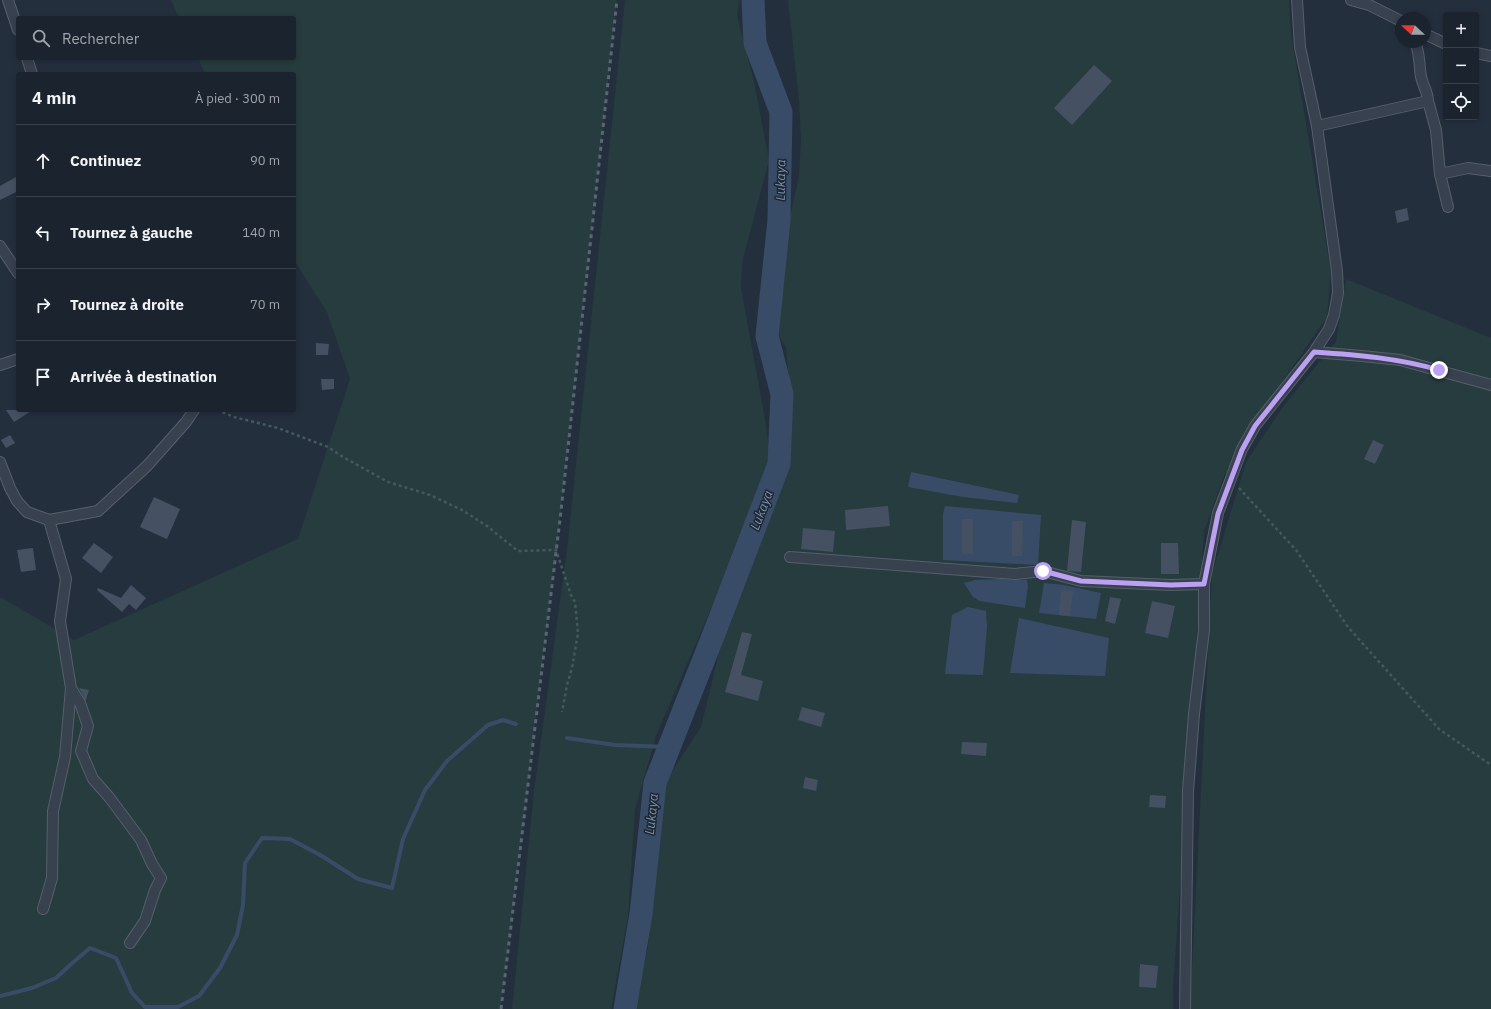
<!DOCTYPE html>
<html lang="fr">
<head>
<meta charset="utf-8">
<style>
  :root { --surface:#1b232e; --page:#242b36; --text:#f1f3f6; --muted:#a0a4aa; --line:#39404a }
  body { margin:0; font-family:"IBM Plex Sans",sans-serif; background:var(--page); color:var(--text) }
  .controls { position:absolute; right:12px; top:12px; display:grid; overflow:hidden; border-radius:4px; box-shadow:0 2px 6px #0003 }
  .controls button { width:36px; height:36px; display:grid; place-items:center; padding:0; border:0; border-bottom:1px solid var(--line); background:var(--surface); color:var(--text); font:20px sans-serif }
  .compass { position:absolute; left:1395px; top:12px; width:36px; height:36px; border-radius:50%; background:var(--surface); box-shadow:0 2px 6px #0003; rotate:292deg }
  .stop { position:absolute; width:12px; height:12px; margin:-9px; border:3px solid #bca0f2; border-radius:50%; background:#fff }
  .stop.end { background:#bca0f2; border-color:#fff; box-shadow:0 1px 4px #0008 }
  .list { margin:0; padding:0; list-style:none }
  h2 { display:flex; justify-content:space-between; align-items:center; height:52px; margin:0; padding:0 16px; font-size:17px }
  h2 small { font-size:13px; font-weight:400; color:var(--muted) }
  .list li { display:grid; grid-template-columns:26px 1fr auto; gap:12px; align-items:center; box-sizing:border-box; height:72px; padding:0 16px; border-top:1px solid var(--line) }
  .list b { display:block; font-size:15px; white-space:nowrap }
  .list em { font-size:13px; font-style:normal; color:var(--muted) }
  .icon { flex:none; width:22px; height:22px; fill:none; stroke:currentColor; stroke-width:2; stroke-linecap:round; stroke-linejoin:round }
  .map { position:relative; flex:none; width:1491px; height:1009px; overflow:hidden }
  .search { position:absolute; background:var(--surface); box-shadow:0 2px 6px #0003; left:16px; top:16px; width:280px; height:44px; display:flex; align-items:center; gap:10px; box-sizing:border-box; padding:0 14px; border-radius:4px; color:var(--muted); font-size:15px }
  .panel { position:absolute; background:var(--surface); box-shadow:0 2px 6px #0003; left:16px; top:72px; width:280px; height:340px; border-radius:4px }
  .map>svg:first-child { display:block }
  .green { fill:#263c3f }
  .water { fill:#394c67 }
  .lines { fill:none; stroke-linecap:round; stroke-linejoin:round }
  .stream { stroke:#394c67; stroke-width:4 }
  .river { stroke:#394c67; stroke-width:23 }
  .building { fill:#455162 }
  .minor-casing { stroke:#565f6c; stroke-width:12 }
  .path { stroke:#44595c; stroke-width:2.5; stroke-dasharray:3 3; stroke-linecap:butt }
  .minor { stroke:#38414e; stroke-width:10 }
  .rail { stroke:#5a6575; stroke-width:3; stroke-dasharray:4 4; stroke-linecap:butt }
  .route { stroke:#bca0f2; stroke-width:5 }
  .labels { text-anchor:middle; stroke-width:3; stroke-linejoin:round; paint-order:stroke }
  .water-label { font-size:13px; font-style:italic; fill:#7c92b1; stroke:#1d2633 }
</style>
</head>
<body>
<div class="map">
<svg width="1491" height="1009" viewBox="0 0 1491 1009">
  <rect width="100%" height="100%" fill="#242f3e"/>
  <g class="green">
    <path d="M 171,0 L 617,0 L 561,511 L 501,1009 L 0,1009 L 0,597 L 74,640 L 298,539 L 350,379 L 327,312 L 294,260 L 294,74 L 205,74 L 198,58 L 294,58 L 294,18 L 179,18 Z"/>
    <path d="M 625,0 L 740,0 L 737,15 L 754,82 L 769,160 L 742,263 L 741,288 L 765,419 L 770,457 L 744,532 L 656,736 L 635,809 L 628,917 L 611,1009 L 512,1009 L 534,791 L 567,550 Z"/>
    <path d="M 788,0 L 1289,0 L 1291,34 L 1331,272 L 1327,317 L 1256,419 L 1224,476 L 1204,532 L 1173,989 L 1173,1009 L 634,1009 L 648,947 L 663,785 L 701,727 L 722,640 L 762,536 L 790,431 L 790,395 L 786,348 L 775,328 L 778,272 L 799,176 L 801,140 L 799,100 Z"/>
    <path d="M 1346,279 L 1491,338 L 1491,1009 L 1190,1009 L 1212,574 L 1246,462 L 1285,404 L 1336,342 Z"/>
  </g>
  <g class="water">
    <path d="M 911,472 L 1019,495 L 1017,503 L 963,497 L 908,487 Z"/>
    <path d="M 945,506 L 1041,515 L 1038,565 L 943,560 L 943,514 Z"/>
    <path d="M 999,579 L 1027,580 L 1028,586 L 1025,608 L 980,601 L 973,597 L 964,583 L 975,580 Z"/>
    <path d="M 1044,583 L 1064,585 L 1101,593 L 1096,619 L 1039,613 Z"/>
    <path d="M 968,607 L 986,611 L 987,627 L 983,675 L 945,674 L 952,615 Z"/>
    <path d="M 1019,618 L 1109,638 L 1105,676 L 1010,673 Z"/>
  </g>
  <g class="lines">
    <g class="stream">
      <path d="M 567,738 L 615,745 L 669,747"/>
      <path d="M 0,996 L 32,988 L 56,978 L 70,965 L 90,948 L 116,958 L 132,993 L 145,1007 L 178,1007 L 199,996 L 220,968 L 237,935 L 243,905 L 245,863 L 262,838 L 290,839 L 322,856 L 358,879 L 392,888 L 403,839 L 425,790 L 447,761 L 488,725 L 503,720 L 516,724"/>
    </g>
    <path class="river" d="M 625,1009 L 641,914 L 655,783 L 715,631 L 779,464 L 782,394 L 767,336 L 779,220 L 781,112 L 755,43 L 753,0"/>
  </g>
  <g class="building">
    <path d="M 1094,65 L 1112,81 L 1072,125 L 1054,108 Z"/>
    <path d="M 18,176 L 18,191 L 0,200 L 0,186 Z"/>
    <path d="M 1407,208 L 1409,220 L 1397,223 L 1395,211 Z"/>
    <path d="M 316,343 L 329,344 L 328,355 L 316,355 Z"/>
    <path d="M 321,379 L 334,379 L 334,389 L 322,390 Z"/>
    <path d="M 6,410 L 33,410 L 14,422 Z"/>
    <path d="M 10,435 L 15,443 L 6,448 L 1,440 Z"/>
    <path d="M 1373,440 L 1384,445 L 1375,464 L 1364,459 Z"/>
    <path d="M 154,497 L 180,509 L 167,539 L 140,527 Z"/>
    <path d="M 888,506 L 890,526 L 846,530 L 845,510 Z"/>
    <rect x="962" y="519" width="11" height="35"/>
    <path d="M 1072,520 L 1086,522 L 1081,572 L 1067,571 Z"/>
    <path d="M 1012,521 L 1023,521 L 1022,556 L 1012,556 Z"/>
    <path d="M 803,528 L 835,531 L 833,552 L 801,549 Z"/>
    <path d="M 94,543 L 113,557 L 101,573 L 82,558 Z"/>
    <path d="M 1161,543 L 1178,543 L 1179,574 L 1161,574 Z"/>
    <path d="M 33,548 L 36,570 L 21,572 L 17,550 Z"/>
    <path d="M 131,585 L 146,598 L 136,610 L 129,604 L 122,612 L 97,590 L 98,588 L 121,598 Z"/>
    <path d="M 1061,590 L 1073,591 L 1070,616 L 1059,615 Z"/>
    <path d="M 1110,597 L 1121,599 L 1115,624 L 1105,621 Z"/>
    <path d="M 1152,601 L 1175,606 L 1168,638 L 1145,633 Z"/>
    <path d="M 742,632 L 752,634 L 741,675 L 763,681 L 758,701 L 725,692 Z"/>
    <path d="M 79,688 L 89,690 L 86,700 L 85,700 Z"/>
    <path d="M 802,707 L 825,713 L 821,727 L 798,720 Z"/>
    <path d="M 962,742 L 987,743 L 986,756 L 961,754 Z"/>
    <path d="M 805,777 L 818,780 L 816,791 L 803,788 Z"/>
    <path d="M 1150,795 L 1166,796 L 1165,808 L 1149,807 Z"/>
    <path d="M 1140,964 L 1158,966 L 1156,988 L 1139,987 Z"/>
  </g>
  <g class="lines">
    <g class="minor-casing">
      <g id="minor">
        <path d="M 8,0 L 18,30"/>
        <path d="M 1351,0 L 1369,5 L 1401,21"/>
        <path d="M 1425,34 L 1446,44"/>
        <path d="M 1476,53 L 1491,56"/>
        <path d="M 27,58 L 32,74"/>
        <path d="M 1428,101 L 1436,130 L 1440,174 L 1468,168 L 1491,171"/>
        <path d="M 1317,126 L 1428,101 C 1428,92 1423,86 1421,77 C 1419,65 1420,53 1415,42"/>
        <path d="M 1440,174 L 1448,207"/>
        <path d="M 0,246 L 18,273"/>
        <path d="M 1314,352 L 1362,356 L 1400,360 L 1491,385"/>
        <path d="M 0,365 L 18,359"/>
        <path d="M 0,462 L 10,488 L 17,501 L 27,512 L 49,520 L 98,511 L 147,466 L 186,422 L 194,410"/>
        <path d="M 790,557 L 1015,574 L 1043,571 L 1081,581 L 1171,585 L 1204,584"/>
        <path d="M 71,688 L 80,703 L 88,726 L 81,751 L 93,779 L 109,797 L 141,840 L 152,864 L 161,878 L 155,890 L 145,921 L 130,943"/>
        <path d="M 43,909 L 52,878 L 53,811 L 65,757 L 71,688 L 60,621 L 66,579 L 49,520"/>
        <path d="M 1185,1009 L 1188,791 L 1194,714 L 1204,630 L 1204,584 L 1218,513 L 1242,449 L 1255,426 L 1314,352 L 1329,329 L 1334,315 L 1338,293 L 1337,271 L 1317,126 L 1300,47 L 1297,0"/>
      </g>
    </g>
    <g class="path">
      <path d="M 217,410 L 234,417 L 278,428 L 328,447 L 343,457 L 388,482 L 430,495 L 462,510 L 487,526 L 518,551 L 556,550 L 571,595 L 575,602 L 578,633 L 572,668 L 567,685 L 562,712"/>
      <path d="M 1239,488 L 1296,550 L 1348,627 L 1439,729 L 1491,765"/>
    </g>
    <use href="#minor" class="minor"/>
    <path class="rail" d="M 501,1009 L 561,511 L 617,0"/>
  </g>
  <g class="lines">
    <path class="route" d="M 1043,571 L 1081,581 L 1171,585 L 1204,584 L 1218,514 L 1242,450 L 1255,426 L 1314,352 C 1358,355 1397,358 1439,370"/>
  </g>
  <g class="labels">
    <g class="water-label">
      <text transform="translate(780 180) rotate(-89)" y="5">Lukaya</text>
      <text transform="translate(761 510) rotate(-69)" y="5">Lukaya</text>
      <text transform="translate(651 814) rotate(-84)" y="5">Lukaya</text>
    </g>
  </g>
</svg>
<div class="controls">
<button>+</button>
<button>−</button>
<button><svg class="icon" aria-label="locate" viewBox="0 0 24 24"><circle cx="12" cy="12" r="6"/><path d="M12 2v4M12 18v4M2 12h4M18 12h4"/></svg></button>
</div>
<svg class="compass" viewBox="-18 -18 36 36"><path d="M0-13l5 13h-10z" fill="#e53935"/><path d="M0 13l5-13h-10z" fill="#a0a4aa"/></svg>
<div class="stop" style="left:1043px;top:571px"></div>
<div class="stop end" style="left:1439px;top:370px"></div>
<div class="search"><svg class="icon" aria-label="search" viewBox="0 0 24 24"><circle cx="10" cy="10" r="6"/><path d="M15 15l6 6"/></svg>Rechercher</div>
<section class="panel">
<h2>4 min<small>À pied · 300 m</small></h2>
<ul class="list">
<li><svg class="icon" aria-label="ahead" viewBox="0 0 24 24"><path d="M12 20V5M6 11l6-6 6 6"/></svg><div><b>Continuez</b></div><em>90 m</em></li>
<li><svg class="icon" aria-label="left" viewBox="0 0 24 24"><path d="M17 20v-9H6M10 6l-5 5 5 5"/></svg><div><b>Tournez à gauche</b></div><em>140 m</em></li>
<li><svg class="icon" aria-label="right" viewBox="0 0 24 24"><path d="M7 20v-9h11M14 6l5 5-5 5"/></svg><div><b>Tournez à droite</b></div><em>70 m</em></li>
<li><svg class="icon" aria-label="arrive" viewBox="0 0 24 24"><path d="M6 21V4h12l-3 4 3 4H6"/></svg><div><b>Arrivée à destination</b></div></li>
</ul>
</section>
</div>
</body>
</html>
